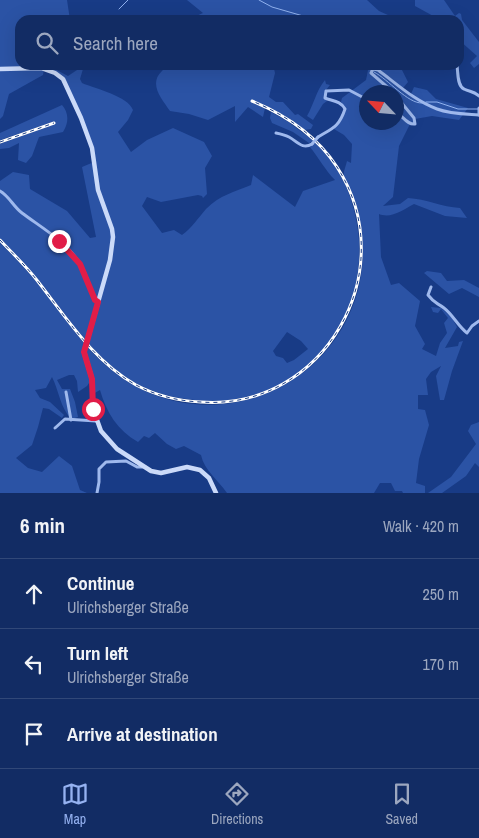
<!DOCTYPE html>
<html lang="en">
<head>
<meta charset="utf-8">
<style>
  :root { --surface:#122c64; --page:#1f386d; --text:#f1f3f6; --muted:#9ca7bf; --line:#314878; --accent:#95b2f1 }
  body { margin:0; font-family:"Archivo Narrow",sans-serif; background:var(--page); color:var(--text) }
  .compass { position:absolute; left:359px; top:85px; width:45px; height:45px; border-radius:50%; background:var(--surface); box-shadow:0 5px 20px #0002; rotate:296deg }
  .stop { position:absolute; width:15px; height:15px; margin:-11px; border:4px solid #e11d48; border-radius:50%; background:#fff }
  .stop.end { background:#e11d48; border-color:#fff; box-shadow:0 1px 5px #0008 }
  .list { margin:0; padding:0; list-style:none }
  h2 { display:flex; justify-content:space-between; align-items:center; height:65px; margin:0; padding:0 20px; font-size:21px }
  h2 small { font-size:16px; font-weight:400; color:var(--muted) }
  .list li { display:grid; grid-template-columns:32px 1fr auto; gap:15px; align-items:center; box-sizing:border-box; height:70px; padding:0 20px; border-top:1px solid var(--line) }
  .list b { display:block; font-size:19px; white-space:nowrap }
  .list p { margin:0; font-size:16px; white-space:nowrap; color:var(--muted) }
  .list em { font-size:16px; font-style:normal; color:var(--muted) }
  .icon { flex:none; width:28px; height:28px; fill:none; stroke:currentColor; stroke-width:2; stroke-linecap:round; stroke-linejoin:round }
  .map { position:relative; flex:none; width:479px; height:493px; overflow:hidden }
  .search { position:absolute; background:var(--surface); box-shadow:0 5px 20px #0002; left:15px; right:15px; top:15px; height:55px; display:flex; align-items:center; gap:12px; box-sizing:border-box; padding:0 18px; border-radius:15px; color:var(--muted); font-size:19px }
  .sheet { height:275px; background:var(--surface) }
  nav { display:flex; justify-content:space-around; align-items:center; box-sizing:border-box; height:70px; border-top:1px solid var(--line); background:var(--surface); font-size:14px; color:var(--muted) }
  nav a { display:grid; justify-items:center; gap:2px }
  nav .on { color:var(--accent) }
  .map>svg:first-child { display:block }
  .green { fill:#2b53a5; fill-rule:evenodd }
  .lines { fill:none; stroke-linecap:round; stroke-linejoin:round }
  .stream { stroke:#91b2ef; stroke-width:1 }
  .street { stroke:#9fb9ed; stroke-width:3 }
  .secondary { stroke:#cbdaf9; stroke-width:4.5 }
  .rail-casing { stroke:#fff; stroke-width:3 }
  .rail { stroke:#183b86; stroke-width:1; stroke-dasharray:4; stroke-linecap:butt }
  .street-bridge { stroke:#9fb9ed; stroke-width:3 }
  .route { stroke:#e11d48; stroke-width:6 }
</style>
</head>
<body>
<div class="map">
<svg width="479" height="493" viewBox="0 0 479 493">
  <rect width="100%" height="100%" fill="#183b86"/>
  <g class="green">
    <path d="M 0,0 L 67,0 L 70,20 L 20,20 L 20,65 L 47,65 L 68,76 L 80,68 L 83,69 L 80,79 L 82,83 C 96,89 128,96 133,110 L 128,120 L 118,132 L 131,152 L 147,140 L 173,128 L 204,142 L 212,156 L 205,168 L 207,194 L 203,198 L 202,196 L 198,195 L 161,202 L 147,197 L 142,206 L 162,233 L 174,230 L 182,235 C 192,228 198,218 206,209 C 220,195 234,192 251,185 L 253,175 L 295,207 L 303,191 L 335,180 C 325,170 319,158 310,147 L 315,142 C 336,160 349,188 355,214 C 379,317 300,411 195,400 C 174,398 155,393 137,384 C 93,360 67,314 36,277 C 25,263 12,251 0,238 L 0,181 L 13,172 L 29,175 L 30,189 L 67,211 L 90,238 L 96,237 L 82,167 L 94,162 L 92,148 L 63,79 L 44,69 L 43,75 L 9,94 L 3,116 L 0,119 ZM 287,332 L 301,341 L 308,349 L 294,360 L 287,363 L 283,358 L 276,356 L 273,351 Z"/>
    <path d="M 187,0 L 367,0 L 379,11 L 399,20 L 193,20 L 196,16 L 203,13 Z"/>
    <path d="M 415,0 L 444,0 L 455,16 L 459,13 L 461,14 L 462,20 L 479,42 L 479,64 L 474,68 L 470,63 L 477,56 L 459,40 L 459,20 L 434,20 L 435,17 L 415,6 Z"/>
    <path d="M 172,65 L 273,65 L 275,73 L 269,97 L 276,102 L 283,102 L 295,115 L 298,114 L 313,125 L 311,129 L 304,130 L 282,114 L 253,100 L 252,103 L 265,108 L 263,117 L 248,107 L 235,122 L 235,106 L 208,120 L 189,114 L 170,111 C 162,99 148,84 162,71 C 164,68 170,67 172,65 Z"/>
    <path d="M 365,65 L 405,65 L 401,68 L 408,82 L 403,88 L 411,94 L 414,87 L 427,90 L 436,99 L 468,108 L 459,120 L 432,116 L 415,119 L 416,123 L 410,124 L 399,146 L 393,197 L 383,206 L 400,204 L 408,198 C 426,199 442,207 460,208 L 467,218 L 445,216 L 414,204 C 403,210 391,219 379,214 L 381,257 L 391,285 L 399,283 L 420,301 L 415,326 L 425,344 L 422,349 L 436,356 L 440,343 L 447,333 L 444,323 L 448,318 L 441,309 L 438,313 L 433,312 L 431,307 L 441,308 L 452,318 L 457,327 L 445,348 L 458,346 L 459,342 L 463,341 L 452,371 L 444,400 L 440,400 L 436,376 L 441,366 L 431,372 L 426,379 L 428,395 L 418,395 L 418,409 L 425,410 L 429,425 L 419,459 L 416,483 L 425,486 L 425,493 L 403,493 L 402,491 L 395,491 L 391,483 L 380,483 L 374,493 L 227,493 C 218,480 204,470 201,455 L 184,446 L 176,449 L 167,444 L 155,433 L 149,438 L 144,436 L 138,442 C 118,431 106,412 100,390 L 93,394 L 91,380 L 87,386 L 78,392 L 77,381 L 74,375 L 69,375 L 57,380 L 62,389 L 70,389 L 75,402 L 78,417 L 71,419 C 60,407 59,391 52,377 L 46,388 L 35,390 L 40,398 L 50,402 L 64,415 L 62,418 L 49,409 L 43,408 L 38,427 L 32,445 L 16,458 L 28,468 L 42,472 L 59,456 L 72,466 L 80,490 L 87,493 L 0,493 L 0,243 C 11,254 23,266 34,279 C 61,311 83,350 118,375 C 205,439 330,395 358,290 C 365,262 364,232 356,204 C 353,195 346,185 344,176 C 343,172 346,166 347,161 L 351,163 L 352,144 L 344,135 L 334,129 C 340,122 348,111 341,102 L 342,98 L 366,80 L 368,70 ZM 366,92 L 396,92 L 396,122 L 366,122 Z"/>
    <path d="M 325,80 L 326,84 L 330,85 L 326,90 L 325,99 L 327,101 L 323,104 L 313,120 L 307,116 C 314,104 316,91 325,80 Z"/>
    <path d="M 62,105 C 69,113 69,123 63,132 L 39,137 L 32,156 L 26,163 L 18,160 L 19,143 L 9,148 L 0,149 L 0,144 L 54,124 L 53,122 L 0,140 L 0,133 Z"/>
    <path d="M 271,112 L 287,121 L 314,141 L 309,143 L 293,132 L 272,123 L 270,118 Z"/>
    <path d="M 427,271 L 441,273 L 447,281 L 464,280 L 479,288 L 479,297 L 462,288 L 449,294 L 424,273 Z"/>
    <path d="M 479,422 L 479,467 L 475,463 L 466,476 L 442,493 L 428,493 L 451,477 L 476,444 L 468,431 L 471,425 Z"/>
  </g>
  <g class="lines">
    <g class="stream">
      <path d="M 259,0 L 272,7 L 317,20"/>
      <path d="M 119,9 L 128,0"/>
      <path d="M 367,65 L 370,70"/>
      <path d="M 374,72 C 388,79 408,104 422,103"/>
      <path d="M 426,102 L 437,102 L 458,109 L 479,109"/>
    </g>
    <g class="street">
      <path d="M 457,65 C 458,72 457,86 464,89 C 470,92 474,91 479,96"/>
      <path d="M 393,92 L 371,73 L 373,69 L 378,70 C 397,84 415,101 437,109 C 450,114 465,114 479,115"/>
      <path d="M 396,96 L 414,118 L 415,124 C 407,125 403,116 396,112"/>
      <path d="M 479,115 L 479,108"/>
      <path d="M 276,133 C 281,134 285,135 289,137 C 297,141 302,150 312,144"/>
      <path d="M 318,137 C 333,128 339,127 345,109 C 341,101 332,101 325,98 L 326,91 L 349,90 L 366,99"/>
      <path d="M 0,191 C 9,196 13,206 22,213 C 42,228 67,242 80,264 C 87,275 91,288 95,301 L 98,302"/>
      <path d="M 431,287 L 428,295 C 435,304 436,302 444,308 C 453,315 458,326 467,333 L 472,326 L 479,321"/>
      <path d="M 66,392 L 71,420"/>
      <path d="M 55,428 L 65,419 L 96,421"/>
      <path d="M 97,493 L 99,482 L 99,469 L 106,462 L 126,461 L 137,467 L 142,467"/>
    </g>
    <path class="secondary" d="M 0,69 L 41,68 L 55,73 L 63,79 L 81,118 L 92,148 L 98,190 L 112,229 L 113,237 L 110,260 L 84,352 L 92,379 L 93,409 L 101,431 L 117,449 L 151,471 L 161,473 L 187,467 L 200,470 L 209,478 L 216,493"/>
    <g class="rail-casing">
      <g id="rail">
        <path d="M 0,142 L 54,123"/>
        <path d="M 0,240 C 12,253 25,265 36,279 C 66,317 93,361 136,385 C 157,396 178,401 201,402 C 324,411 404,270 337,167 C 317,136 286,115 252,101"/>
      </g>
    </g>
    <use href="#rail" class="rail"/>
    <path class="street-bridge" d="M 312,144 L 318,137"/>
  </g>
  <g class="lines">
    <path class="route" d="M 59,241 L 80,264 L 95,300 L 98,302 L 84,352 L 92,379 L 93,409"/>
  </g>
</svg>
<svg class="compass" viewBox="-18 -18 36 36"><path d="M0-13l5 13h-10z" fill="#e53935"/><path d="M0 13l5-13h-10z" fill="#9ca7bf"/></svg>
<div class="stop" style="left:93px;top:409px"></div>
<div class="stop end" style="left:59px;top:241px"></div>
<div class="search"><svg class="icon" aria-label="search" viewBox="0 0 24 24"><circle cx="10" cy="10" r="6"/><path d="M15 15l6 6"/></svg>Search here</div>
</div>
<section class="sheet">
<h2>6 min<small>Walk · 420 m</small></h2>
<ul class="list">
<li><svg class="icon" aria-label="ahead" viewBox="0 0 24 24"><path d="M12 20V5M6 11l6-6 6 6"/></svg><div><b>Continue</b><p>Ulrichsberger Straße</p></div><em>250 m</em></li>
<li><svg class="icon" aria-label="left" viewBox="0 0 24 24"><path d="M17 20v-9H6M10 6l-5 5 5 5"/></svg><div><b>Turn left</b><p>Ulrichsberger Straße</p></div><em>170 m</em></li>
<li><svg class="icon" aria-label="arrive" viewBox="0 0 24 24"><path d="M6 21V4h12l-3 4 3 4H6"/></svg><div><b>Arrive at destination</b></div></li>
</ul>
</section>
<nav>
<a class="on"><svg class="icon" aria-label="map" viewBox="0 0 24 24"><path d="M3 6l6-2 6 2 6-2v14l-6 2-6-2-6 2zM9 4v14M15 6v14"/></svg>Map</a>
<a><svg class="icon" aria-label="directions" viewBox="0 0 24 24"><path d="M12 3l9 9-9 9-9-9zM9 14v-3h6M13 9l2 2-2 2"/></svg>Directions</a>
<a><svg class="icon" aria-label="saved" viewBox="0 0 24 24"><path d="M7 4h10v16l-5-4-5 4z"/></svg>Saved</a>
</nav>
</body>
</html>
